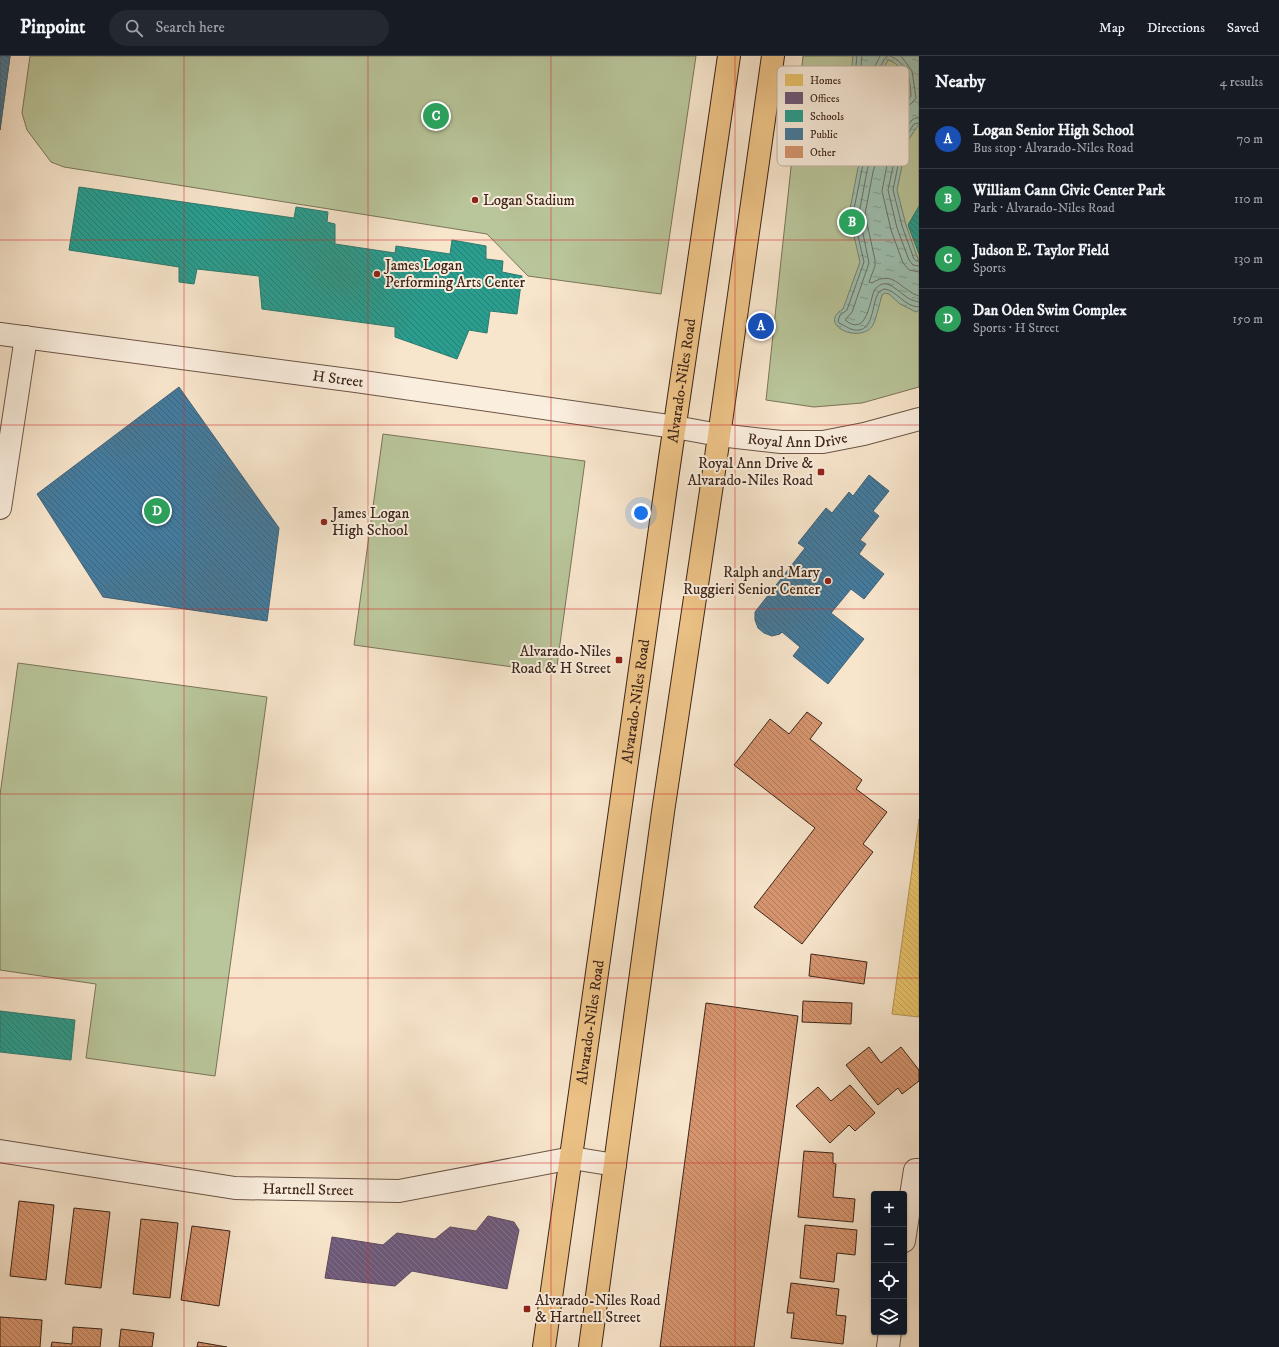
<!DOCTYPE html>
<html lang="en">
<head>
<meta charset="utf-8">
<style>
  :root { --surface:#171b24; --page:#242831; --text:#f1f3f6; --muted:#9ea1a6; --line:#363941; --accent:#7c3aed }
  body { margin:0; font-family:"IM FELL DW Pica",serif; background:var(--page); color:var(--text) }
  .controls { position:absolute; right:12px; bottom:12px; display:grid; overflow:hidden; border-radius:4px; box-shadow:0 1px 3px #0004 }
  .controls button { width:36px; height:36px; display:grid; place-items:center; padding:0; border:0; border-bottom:1px solid var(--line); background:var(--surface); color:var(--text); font:20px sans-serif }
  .you { position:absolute; left:641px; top:457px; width:14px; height:14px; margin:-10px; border:3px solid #fff; border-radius:50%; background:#1a73e8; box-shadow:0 0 0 6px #1a73e833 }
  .badge { display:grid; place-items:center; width:26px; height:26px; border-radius:50%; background:var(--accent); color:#fff; font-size:13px; font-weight:700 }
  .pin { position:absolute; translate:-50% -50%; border:2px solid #fff; box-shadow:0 1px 4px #0006 }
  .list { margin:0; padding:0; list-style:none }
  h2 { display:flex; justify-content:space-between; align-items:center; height:52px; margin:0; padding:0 16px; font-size:17px }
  h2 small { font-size:13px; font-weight:400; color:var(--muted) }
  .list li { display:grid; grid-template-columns:26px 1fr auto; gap:12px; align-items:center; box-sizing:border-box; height:60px; padding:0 16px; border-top:1px solid var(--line) }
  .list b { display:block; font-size:15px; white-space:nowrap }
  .list p { margin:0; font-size:13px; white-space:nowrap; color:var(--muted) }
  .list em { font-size:13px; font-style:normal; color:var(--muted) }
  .icon { flex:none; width:22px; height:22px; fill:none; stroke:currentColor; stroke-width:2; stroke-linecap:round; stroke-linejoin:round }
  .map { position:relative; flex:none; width:919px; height:1291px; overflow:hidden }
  header { display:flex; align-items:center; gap:24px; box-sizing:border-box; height:56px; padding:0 20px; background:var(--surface); border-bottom:1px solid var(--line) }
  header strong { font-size:19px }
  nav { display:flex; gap:22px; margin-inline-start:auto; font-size:14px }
  .search { width:280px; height:36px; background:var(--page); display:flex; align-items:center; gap:10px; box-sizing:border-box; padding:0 14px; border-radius:22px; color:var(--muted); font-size:15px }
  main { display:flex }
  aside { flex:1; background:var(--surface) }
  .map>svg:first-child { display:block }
  .green { fill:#b9c59a; stroke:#7b745a }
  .water { fill:url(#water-ripples); stroke:#778274; fill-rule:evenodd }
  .homes { fill:url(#homes-back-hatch); stroke:#b59452 }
  .offices { fill:url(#offices-back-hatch); stroke:#5f495d }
  .schools { fill:url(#schools-back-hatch); stroke:#30796c }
  .public { fill:url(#public-back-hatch); stroke:#436175 }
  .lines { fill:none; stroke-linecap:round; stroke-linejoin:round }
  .shore { stroke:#6e7265; stroke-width:1 }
  .building { fill:url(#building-back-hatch); stroke:#3d2419 }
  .minor-casing { stroke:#6c5446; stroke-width:24 }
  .major-casing { stroke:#3d2419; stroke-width:24 }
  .minor { stroke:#faeede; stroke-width:22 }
  .major { stroke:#ecc286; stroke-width:22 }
  .grid { fill:none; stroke:#d62828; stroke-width:1; stroke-opacity:0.55 }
  .poi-dot { fill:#8f2418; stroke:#faeede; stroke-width:1.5 }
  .labels { text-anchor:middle; stroke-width:4; stroke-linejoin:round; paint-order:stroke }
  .poi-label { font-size:15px; fill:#3d2419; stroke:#faeede; text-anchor:start }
  .street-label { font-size:15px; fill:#3d2419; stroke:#faeede }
  .key { fill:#faeede; stroke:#c1b1a3; stroke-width:1 }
  .key-label { font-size:11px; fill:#3d2419 }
</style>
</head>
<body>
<header>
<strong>Pinpoint</strong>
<div class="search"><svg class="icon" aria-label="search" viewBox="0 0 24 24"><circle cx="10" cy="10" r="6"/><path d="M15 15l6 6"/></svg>Search here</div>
<nav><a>Map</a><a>Directions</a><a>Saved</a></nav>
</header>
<main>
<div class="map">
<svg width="919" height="1291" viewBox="0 0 919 1291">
  <defs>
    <pattern id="water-ripples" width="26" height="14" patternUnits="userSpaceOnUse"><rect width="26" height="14" fill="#9ec0b1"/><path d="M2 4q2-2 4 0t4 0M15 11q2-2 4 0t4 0" fill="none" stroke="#829c8f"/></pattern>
    <pattern id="homes-back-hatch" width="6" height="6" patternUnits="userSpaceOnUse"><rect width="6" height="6" fill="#e9c46a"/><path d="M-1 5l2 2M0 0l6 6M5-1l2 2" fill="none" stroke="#c9a85b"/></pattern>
    <pattern id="offices-back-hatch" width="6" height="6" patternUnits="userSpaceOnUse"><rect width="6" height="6" fill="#6d597a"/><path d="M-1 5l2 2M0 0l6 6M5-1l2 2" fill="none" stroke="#83728a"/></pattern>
    <pattern id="schools-back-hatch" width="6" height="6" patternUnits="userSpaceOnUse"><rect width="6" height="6" fill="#2a9d8f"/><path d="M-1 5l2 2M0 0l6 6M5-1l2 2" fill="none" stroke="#258074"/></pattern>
    <pattern id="public-back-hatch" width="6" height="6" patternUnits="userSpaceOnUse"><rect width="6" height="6" fill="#457b9d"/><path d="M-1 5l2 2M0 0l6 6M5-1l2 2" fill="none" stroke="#3b657f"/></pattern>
    <pattern id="building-back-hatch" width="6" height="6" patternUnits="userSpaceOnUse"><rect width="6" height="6" fill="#d6956f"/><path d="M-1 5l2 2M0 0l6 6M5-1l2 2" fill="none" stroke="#af795a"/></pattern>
  </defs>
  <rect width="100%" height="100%" fill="#f7e5cc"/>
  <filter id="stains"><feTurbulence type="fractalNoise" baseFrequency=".005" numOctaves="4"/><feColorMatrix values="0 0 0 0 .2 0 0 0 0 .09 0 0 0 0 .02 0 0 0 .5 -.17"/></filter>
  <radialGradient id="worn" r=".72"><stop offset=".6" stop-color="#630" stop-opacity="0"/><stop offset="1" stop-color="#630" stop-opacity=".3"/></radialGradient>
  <g class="green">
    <path d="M 30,0 L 696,0 L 661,238 L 528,220 L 487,178 L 64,111 L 51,106 L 27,74 L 22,57 Z"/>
    <path d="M 803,0 L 919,0 L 919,331 L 862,347 L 814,351 L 766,344 Z"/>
    <path d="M 383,378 L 585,405 L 556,617 L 354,589 Z"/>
    <path d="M 18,607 L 267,641 L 215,1020 L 86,1002 L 96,928 L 0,914 L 0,739 Z"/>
  </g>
  <path class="water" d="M 853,0 L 919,0 L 919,68 L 907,86 L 897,134 L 906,169 L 919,206 L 919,254 L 916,256 L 900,248 L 889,238 L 885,237 L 882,239 C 880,246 876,263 873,269 C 861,289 816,269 843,253 L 860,206 L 849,158 L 858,112 L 863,98 L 859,83 L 851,18 ZM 888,4 C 905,10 905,23 907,39 L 891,51 L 880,52 L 877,25 Z"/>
  <path class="homes" d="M 919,763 L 919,961 L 892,958 Z"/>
  <path class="offices" d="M 488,1160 L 514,1166 L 519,1174 L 507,1233 L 412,1215 L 395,1230 L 325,1222 L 332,1181 L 383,1189 L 397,1177 L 435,1183 L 450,1171 L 476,1175 Z"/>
  <g class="schools">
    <path d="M 0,0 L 10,0 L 0,74 Z"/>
    <path d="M 79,131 L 294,162 L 296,151 L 328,156 L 327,166 L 335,168 L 335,188 L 395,197 L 396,190 L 450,198 L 452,184 L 486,190 L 486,203 L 503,205 L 502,216 L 522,220 L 517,258 L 490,255 L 487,277 L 469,274 L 457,303 L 395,281 L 395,271 L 262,253 L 259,220 L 197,213 L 194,228 L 179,226 L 179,211 L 69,194 Z"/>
    <path d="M 919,150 L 919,198 L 908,169 Z"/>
    <path d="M 0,955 L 75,964 L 71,1004 L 0,996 Z"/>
  </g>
  <g class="public">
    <path d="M 0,0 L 10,0 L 0,74 Z"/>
    <path d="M 179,331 L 279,472 L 267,565 L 103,541 L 37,438 Z"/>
    <path d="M 869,419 L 889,435 L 873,455 L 879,460 L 860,484 L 866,488 L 859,498 L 884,518 L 864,543 L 851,533 L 831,557 L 864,583 L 828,628 L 793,600 L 800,591 L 782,576 L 780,578 L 772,580 L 764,577 L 758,572 L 755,564 L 755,556 L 805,492 L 798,487 L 826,452 L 832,457 L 849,436 L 853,440 Z"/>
  </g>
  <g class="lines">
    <g class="shore">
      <path d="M 857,0 L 855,19 L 863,82 L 867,98 L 862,113 L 853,158 L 864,206 L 847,254 L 840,259 L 838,265 L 839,267 C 844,269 849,273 854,274 C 875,277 871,247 879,236 C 880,235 883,234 884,233 C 897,234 904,251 919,251"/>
      <path d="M 862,0 L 860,18 L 868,81 L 872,98 L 867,115 L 859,158 L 869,207 L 852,256 L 845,264 C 866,281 869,249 874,235 C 884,220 894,232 904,239 C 908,243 914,245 919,246"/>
      <path d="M 880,0 L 868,24 L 871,53 L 874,58 L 880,61 L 894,59 L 912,47 L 916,42 L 912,15 L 901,0"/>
      <path d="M 888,0 L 885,2 L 873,24 L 876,52 L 880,56 C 890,55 906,49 911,40 C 910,22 908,8 890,0"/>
      <path d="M 919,62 L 915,62 L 911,65 L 899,82 L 888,134 L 897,172 L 909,204 L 913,209 L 919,210"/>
      <path d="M 919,67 L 914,68 L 903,85 L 893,134 L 902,170 L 914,203 L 916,205 L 919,205"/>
      <path d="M 919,216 L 909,214 L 903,207 L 891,174 L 882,135 L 892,83 L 903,64 L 901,62 C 892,67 883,68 873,66 L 872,68 L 878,100 L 873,116 L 865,158 L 875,204 L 875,210 L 869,226 L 872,227 C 894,213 900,234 919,240"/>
    </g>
  </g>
  <g class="building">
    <path d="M 807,656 L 822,667 L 810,683 L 862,724 L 856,733 L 887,756 L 863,788 L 873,796 L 802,888 L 754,851 L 815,772 L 734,709 L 770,663 L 789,678 Z"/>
    <path d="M 811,898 L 867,906 L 864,928 L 809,920 Z"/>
    <path d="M 803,945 L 852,947 L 851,968 L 802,966 Z"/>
    <path d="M 706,947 L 798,960 L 754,1291 L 660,1291 Z"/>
    <path d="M 869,991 L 881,1007 L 901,991 L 919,1014 L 919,1025 L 902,1038 L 898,1032 L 878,1049 L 846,1009 Z"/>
    <path d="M 850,1029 L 875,1057 L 855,1075 L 849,1069 L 830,1087 L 796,1050 L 818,1031 L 831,1045 Z"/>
    <path d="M 804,1095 L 833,1097 L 833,1107 L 836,1108 L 833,1141 L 855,1143 L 853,1166 L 798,1161 Z"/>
    <path d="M 19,1145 L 54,1149 L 46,1224 L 10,1220 Z"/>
    <path d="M 74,1152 L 110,1156 L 101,1232 L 65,1228 Z"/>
    <path d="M 141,1163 L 178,1167 L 170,1242 L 133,1238 Z"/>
    <path d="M 805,1169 L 857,1174 L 855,1199 L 837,1197 L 834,1226 L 800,1222 Z"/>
    <path d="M 192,1170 L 230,1175 L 219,1250 L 181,1244 Z"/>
    <path d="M 791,1227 L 839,1233 L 836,1259 L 846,1260 L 843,1288 L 791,1282 L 794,1257 L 787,1257 Z"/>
    <path d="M 0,1261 L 42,1264 L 40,1291 L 0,1291 Z"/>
    <path d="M 73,1271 L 102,1273 L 100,1291 L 51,1291 L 52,1286 L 72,1288 Z"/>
    <path d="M 121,1273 L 154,1277 L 152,1291 L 119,1291 Z"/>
    <path d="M 198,1286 L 227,1291 L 197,1291 Z"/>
  </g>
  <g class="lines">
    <g class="minor-casing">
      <g id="minor">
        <path id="s1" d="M 0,278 L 356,325 L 675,371 L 719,379 L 781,386 L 823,386 L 864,378 L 919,363"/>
        <path d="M 0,452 L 26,281"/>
        <path id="s2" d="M 0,1095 L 235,1132 L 399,1135 L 572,1102 L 615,1109"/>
        <path d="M 904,1185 L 915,1114 L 919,1114"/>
        <path d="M 888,1291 L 890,1276"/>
      </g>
    </g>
    <g class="major-casing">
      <g id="major">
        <path id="s3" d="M 544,1291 L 669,409 L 729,0"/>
        <path d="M 590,1291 L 663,756 L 714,415 L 773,0"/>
      </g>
    </g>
    <use href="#minor" class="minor"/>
    <use href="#major" class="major"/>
  </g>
  <path class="grid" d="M 184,0 L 184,1291M 368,0 L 368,1291M 551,0 L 551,1291M 735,0 L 735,1291M 0,184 L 919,184M 0,369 L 919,369M 0,553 L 919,553M 0,738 L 919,738M 0,922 L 919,922M 0,1107 L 919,1107"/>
  <g class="poi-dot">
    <circle cx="475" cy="144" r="4"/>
    <circle cx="377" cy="218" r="4"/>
    <rect x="817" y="412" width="8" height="8" rx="2"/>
    <circle cx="324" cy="466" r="4"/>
    <circle cx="828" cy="525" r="4"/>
    <rect x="615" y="600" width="8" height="8" rx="2"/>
    <rect x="523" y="1249" width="8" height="8" rx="2"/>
  </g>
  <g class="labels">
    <g class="poi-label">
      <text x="483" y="149">Logan Stadium</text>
      <text x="385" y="214">James Logan<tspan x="385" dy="17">Performing Arts Center</tspan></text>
      <text x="813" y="412" text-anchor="end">Royal Ann Drive &amp;<tspan x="813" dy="17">Alvarado-Niles Road</tspan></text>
      <text x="332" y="462">James Logan<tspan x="332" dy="17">High School</tspan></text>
      <text x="820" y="521" text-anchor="end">Ralph and Mary<tspan x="820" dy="17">Ruggieri Senior Center</tspan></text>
      <text x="611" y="600" text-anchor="end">Alvarado-Niles<tspan x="611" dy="17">Road &amp; H Street</tspan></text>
      <text x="535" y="1249">Alvarado-Niles Road<tspan x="535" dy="17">&amp; Hartnell Street</tspan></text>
    </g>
    <g class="street-label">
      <text dy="5" stroke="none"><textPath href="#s1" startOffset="341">H Street</textPath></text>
      <text dy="5" stroke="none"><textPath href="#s3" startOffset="976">Alvarado-Niles Road</textPath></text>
      <text dy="5" stroke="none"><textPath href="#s1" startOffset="805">Royal Ann Drive</textPath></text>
      <text dy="5" stroke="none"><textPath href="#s3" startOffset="652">Alvarado-Niles Road</textPath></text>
      <text dy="5" stroke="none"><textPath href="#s3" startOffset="328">Alvarado-Niles Road</textPath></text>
      <text dy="5" stroke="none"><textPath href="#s2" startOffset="311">Hartnell Street</textPath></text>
    </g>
  </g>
  <rect x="777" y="10" width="132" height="100" rx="6" class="key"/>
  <rect x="785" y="18" width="18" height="12" fill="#e9c46a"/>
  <rect x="785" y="36" width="18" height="12" fill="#6d597a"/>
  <rect x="785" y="54" width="18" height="12" fill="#2a9d8f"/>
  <rect x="785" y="72" width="18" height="12" fill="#457b9d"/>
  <rect x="785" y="90" width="18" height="12" fill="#d6956f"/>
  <g class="key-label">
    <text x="810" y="28">Homes</text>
    <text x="810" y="46">Offices</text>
    <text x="810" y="64">Schools</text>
    <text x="810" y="82">Public</text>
    <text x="810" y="100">Other</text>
  </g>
  <rect width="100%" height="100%" filter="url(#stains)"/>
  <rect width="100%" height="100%" fill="url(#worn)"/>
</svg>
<div class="controls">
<button>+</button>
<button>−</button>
<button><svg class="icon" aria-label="locate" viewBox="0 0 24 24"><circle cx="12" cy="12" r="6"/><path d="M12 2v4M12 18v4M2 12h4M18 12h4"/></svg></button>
<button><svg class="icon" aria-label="layers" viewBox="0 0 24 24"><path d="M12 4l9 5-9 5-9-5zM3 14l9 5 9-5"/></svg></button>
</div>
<div class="you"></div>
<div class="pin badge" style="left:761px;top:270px;background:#1a4fb4">A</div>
<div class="pin badge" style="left:852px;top:166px;background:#2e9e5b">B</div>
<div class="pin badge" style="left:436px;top:60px;background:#2e9e5b">C</div>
<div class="pin badge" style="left:157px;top:455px;background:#2e9e5b">D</div>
</div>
<aside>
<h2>Nearby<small>4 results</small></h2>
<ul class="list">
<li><span class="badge" style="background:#1a4fb4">A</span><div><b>Logan Senior High School</b><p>Bus stop · Alvarado-Niles Road</p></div><em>70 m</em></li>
<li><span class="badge" style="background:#2e9e5b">B</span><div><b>William Cann Civic Center Park</b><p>Park · Alvarado-Niles Road</p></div><em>110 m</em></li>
<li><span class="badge" style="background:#2e9e5b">C</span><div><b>Judson E. Taylor Field</b><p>Sports</p></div><em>130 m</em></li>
<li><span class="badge" style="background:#2e9e5b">D</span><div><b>Dan Oden Swim Complex</b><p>Sports · H Street</p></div><em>150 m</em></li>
</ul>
</aside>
</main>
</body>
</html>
